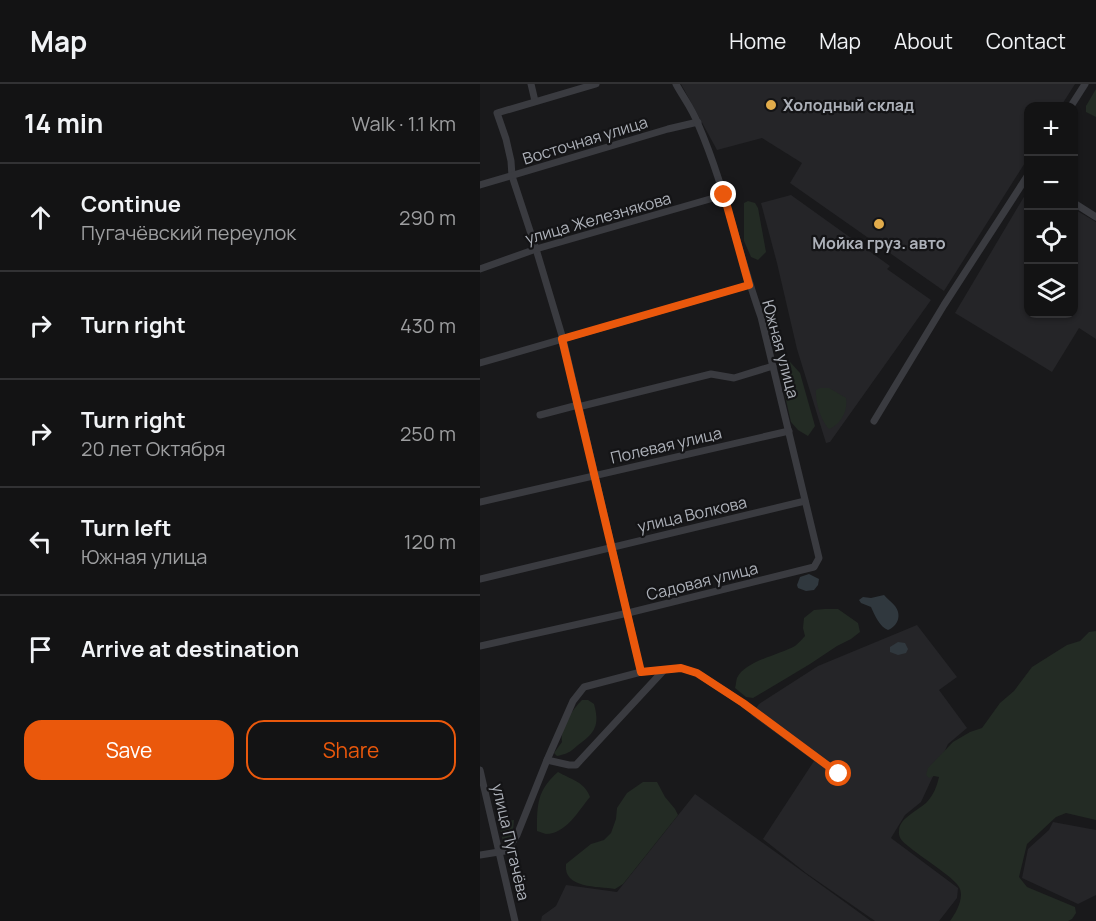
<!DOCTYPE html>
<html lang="en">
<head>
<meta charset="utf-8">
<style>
  :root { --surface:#131314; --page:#202022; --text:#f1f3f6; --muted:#9d9ea0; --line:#323234; --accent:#ea580c }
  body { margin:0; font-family:Manrope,sans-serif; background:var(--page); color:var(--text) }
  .controls { position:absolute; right:18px; top:18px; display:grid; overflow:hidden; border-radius:12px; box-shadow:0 2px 4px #0004 }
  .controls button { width:54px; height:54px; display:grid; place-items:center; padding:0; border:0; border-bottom:2px solid var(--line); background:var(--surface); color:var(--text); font:30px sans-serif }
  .stop { position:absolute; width:18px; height:18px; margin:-14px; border:4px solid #ea580c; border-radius:50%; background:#fff }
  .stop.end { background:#ea580c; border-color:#fff; box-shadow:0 2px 6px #0008 }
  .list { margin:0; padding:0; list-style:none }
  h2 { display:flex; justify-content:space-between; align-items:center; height:78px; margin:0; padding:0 24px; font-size:26px }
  h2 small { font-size:20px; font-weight:400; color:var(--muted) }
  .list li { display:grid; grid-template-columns:39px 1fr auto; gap:18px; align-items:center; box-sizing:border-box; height:108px; padding:0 24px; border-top:2px solid var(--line) }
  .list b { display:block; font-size:22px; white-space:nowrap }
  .list p { margin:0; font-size:20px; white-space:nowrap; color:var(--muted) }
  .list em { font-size:20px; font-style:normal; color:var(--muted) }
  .actions { display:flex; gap:12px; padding:18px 24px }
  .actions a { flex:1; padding:14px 0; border:2px solid var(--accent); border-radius:18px; text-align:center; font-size:21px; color:var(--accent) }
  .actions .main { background:var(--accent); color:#fff }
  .icon { flex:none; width:33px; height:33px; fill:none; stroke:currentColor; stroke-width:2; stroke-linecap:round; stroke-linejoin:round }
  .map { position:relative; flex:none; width:616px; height:837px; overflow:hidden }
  header { display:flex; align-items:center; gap:36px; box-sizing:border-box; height:84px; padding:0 30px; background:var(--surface); border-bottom:2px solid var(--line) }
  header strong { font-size:28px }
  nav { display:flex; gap:33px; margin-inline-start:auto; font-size:21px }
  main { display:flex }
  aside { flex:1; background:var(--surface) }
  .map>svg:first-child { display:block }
  .built { fill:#252528 }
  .green { fill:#232b24 }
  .water { fill:#30383e }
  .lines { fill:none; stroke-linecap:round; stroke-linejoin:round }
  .minor { stroke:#3a3b40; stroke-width:7 }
  .route { stroke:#ea580c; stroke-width:8 }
  .poi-dot { fill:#e2ac4b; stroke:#141416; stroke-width:2 }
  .labels { text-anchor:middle; stroke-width:4.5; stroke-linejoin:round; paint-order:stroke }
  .poi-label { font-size:16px; font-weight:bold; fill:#adb1b9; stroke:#141416; text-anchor:start }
  .street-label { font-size:16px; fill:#adb1b9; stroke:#141416 }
</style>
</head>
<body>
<header>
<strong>Map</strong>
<nav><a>Home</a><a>Map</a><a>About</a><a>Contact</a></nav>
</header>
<main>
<aside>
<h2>14 min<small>Walk · 1.1 km</small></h2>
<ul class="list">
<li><svg class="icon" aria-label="ahead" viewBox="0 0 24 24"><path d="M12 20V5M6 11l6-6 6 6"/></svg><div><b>Continue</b><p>Пугачёвский переулок</p></div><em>290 m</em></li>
<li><svg class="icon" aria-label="right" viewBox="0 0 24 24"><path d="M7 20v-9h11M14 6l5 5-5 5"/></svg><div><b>Turn right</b></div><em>430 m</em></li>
<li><svg class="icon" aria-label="right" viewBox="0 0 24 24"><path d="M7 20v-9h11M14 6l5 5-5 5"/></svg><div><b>Turn right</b><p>20 лет Октября</p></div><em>250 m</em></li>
<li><svg class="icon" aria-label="left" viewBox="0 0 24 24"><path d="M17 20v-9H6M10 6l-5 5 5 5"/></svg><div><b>Turn left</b><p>Южная улица</p></div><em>120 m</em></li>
<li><svg class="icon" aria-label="arrive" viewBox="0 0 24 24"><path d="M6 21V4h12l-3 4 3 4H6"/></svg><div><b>Arrive at destination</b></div></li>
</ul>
<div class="actions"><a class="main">Save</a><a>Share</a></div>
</aside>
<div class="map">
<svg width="616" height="837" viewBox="0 0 616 837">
  <rect width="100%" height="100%" fill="#19191b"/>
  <g class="built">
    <path d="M 201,0 L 595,0 L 581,22 L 548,22 L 548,74 L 464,207 L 310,99 L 322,79 L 282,54 L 237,66 Z"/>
    <path d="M 548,106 L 548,230 L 594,230 L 594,125 L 616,138 L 616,255 L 599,244 L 572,288 L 475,229 Z"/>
    <path d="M 311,111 L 410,182 L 407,185 L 451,216 L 350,358 L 346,359 L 317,265 L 297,179 L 281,119 Z"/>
    <path d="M 437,541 L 477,593 L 459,606 L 487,644 L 468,660 L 441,718 L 425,731 L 411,754 L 478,804 L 477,814 L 459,837 L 395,837 L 326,789 L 283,755 L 334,677 L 271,631 L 279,620 L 338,582 Z"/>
    <path d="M 215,710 L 391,837 L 61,837 L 62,832 L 76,822 L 86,801 L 137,808 Z"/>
    <path d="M 573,738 L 616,746 L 616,811 L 598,820 L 542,794 L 548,765 L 569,746 Z"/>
  </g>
  <g class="green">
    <path d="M 616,5 L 616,33 L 606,28 L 606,22 Z"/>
    <path d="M 268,117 L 275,119 L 278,124 L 286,168 L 278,176 L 271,173 L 264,157 L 264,119 Z"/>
    <path d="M 310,278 L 320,289 L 335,342 L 328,352 L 318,346 L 311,338 L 300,290 L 303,281 Z"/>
    <path d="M 340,304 L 349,304 L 366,314 C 368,327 361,340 349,345 C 341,337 335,318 336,306 Z"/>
    <path d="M 345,525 L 358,525 L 378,539 L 380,548 L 371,555 L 357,562 L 330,580 L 273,614 L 266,613 L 255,604 C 256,601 256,597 257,594 C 265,577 299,571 315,562 C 319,559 322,555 325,552 L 323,544 L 324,534 L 334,526 Z"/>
    <path d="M 616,547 L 616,736 L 586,729 L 576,733 L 547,760 L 539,793 L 547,803 L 595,823 L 596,829 L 592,835 L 588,837 L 470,837 C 476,829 485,813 479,803 C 475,794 438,771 428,762 C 423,758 418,754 419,747 C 419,734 439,726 447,718 C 454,710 457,702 459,693 L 454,692 L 449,694 L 446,691 L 448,684 L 473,658 L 490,648 L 502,644 L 520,619 L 534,607 L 552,583 L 587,561 L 600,557 L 609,548 Z"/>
    <path d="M 102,616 L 108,616 L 114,620 C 119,638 117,647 102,658 C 91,666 92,669 77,672 L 74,669 L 82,658 C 80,644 92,626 102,616 Z"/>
    <path d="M 78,688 C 90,695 105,698 110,713 C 99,726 86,750 66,750 C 65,750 58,747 57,747 C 57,721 57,706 78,688 Z"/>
    <path d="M 163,698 L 177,698 L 185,713 L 195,725 L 198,731 L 143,800 L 135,805 C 118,802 83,805 86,780 L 111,760 L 124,756 L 131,749 L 136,735 L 137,724 L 147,709 Z"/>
    <path d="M 34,736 C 33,745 34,751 27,759 L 23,759 L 19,738 Z"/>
  </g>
  <g class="water">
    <path d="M 329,490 L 339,495 L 338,501 L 334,506 L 326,507 L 318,504 L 317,501 L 320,493 Z"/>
    <path d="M 404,511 C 407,515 412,518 415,522 C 422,531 418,542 408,546 C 400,543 395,532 391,523 L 381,519 L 379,516 L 383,513 L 391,514 Z"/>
    <path d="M 418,558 L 425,559 L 428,565 L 426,569 L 418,571 L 410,568 L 410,563 Z"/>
  </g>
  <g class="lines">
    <g class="minor">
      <path d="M 51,0 L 55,17"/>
      <path d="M 116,0 L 17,29 L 26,55 L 31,77 L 32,92 L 56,165 L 83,255 L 161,588"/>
      <path d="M 591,22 L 605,0"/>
      <path d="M 0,101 L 188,45 L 218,38"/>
      <path d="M 594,119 L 616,133"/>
      <path d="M 0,185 L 56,165 L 244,111"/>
      <path d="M 0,279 L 269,201"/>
      <path d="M 98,323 L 231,290 L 254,294 L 293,282"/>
      <path d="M 60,331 L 98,321"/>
      <path d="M 394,337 L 464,221 L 548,91"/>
      <path d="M 0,418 L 309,347"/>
      <path d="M 0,495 L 325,417"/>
      <path d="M 0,562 L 148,529 L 334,483 L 339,474 L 281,233 C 258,169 245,102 218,40 C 213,26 203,13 196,0"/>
      <path d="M 67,676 L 89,681 L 96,681 L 184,586"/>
      <path d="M 0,686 L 35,837"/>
      <path d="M 0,771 L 25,767 L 29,764 L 37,751 L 67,676 L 93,617 L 104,603 L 161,588 L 201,584 L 217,589 L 263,619 L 359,690"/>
    </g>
  </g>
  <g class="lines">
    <path class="route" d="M 244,111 L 269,201 L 82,255 L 161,588 L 201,584 L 217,589 L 263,619 L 359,690"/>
  </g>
  <g class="poi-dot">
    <circle cx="291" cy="21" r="6"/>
    <circle cx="399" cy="140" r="6"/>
  </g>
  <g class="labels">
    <g class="poi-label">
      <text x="303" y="27">Холодный склад</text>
      <text x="399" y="165" text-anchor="middle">Мойка груз. авто</text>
    </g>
    <g class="street-label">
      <text transform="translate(105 56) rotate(-17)" y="6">Восточная улица</text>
      <text transform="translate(118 134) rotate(-16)" y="6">улица Железнякова</text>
      <text transform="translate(301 265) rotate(75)" y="6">Южная улица</text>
      <text transform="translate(186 361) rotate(-13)" y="6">Полевая улица</text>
      <text transform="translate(212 430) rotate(-13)" y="6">улица Волкова</text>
      <text transform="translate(222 497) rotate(-14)" y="6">Садовая улица</text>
      <text transform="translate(31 758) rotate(77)" y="6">улица Пугачёва</text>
    </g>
  </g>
</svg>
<div class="controls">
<button>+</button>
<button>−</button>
<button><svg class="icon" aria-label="locate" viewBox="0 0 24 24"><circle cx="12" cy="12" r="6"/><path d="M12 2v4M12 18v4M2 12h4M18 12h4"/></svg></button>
<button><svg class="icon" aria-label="layers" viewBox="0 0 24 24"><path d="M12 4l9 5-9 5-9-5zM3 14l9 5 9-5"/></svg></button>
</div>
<div class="stop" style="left:359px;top:690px"></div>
<div class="stop end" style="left:244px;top:111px"></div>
</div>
</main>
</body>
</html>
